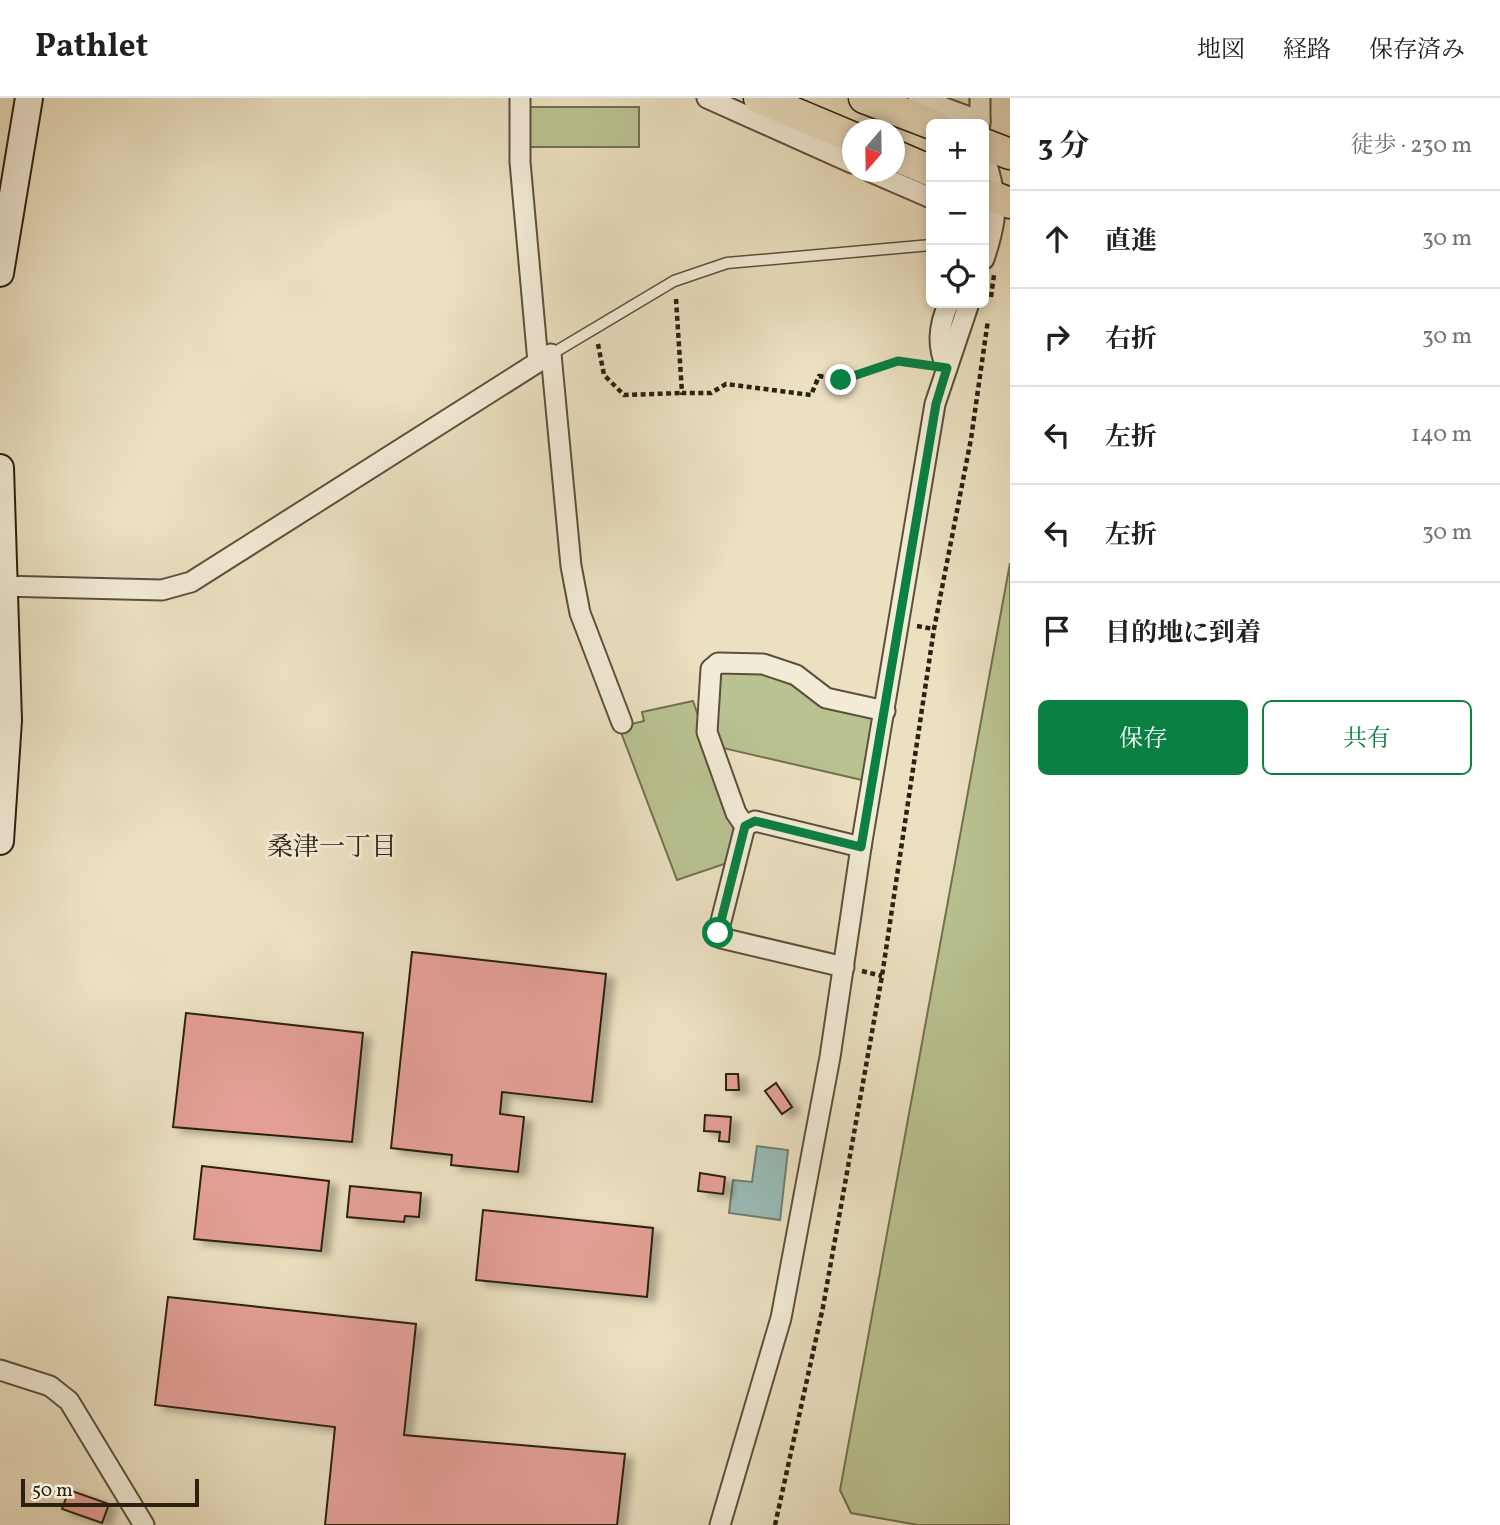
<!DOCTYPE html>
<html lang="ja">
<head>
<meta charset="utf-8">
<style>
  :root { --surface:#fff; --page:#f6f6f6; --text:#202124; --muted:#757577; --line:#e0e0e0; --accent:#0b8043 }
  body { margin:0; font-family:Vollkorn,"Noto Serif JP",serif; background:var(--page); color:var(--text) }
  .controls { position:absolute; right:21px; top:21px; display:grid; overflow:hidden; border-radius:10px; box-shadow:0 4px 10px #0003 }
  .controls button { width:63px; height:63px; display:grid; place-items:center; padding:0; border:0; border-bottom:2px solid var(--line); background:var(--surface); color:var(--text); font:35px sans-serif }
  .compass { position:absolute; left:842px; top:21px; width:63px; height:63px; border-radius:50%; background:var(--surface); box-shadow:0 4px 10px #0003; rotate:200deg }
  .scale { position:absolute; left:21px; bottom:18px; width:178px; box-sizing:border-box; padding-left:7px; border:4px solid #2c2010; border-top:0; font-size:19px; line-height:24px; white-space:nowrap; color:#2c2010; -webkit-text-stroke:5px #f2ebd6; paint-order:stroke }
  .stop { position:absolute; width:21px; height:21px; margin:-16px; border:5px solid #0b8043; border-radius:50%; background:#fff }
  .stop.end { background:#0b8043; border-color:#fff; box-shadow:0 2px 7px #0008 }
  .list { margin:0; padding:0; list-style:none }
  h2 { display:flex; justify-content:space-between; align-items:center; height:91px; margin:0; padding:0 28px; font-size:30px }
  h2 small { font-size:23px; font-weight:400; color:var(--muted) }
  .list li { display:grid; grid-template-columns:46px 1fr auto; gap:21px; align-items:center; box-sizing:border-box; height:98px; padding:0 28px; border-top:2px solid var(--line) }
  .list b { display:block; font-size:26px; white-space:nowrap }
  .list em { font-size:23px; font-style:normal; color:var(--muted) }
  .actions { display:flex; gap:14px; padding:21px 28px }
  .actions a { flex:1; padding:16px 0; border:2px solid var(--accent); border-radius:10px; text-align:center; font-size:24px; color:var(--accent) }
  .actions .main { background:var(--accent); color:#fff }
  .icon { flex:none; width:38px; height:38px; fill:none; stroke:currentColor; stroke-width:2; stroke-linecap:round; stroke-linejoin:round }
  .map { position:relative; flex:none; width:1010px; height:1427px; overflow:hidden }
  header { display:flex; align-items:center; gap:42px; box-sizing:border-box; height:98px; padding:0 35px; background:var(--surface); border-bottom:2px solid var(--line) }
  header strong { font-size:33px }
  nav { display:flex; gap:38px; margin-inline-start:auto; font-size:24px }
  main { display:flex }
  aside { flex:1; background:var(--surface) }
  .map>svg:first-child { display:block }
  .green { fill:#b9c291; stroke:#727150; stroke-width:2 }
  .water { fill:#99bcb8; stroke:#6d7e75; stroke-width:2 }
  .building { fill:#e39f95; stroke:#2c2010; stroke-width:2; filter:url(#shadow) }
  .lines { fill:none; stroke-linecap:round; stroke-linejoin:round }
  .lane-casing { stroke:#5c503c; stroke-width:13 }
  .street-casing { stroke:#5c503c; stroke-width:23 }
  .secondary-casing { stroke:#2c2010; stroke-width:30 }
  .primary-casing { stroke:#2c2010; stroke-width:33 }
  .path { stroke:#2c2010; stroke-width:4.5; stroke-dasharray:5 3.5; stroke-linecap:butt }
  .lane { stroke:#f2ebd6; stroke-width:10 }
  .street { stroke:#f2ebd6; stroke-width:19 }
  .secondary { stroke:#f2ebd6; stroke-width:26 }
  .primary { stroke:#ebe0c0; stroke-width:30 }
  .route { stroke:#0b8043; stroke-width:9 }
  .labels { text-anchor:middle; stroke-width:6; stroke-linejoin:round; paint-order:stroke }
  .neighbourhood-label { font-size:26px; fill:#2c2010; stroke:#f2ebd6 }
</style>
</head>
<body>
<header>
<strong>Pathlet</strong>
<nav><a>地図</a><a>経路</a><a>保存済み</a></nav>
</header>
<main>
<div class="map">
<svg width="1010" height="1427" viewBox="0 0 1010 1427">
  <defs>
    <filter id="shadow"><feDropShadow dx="8" dy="4.5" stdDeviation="3.5" flood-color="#0004"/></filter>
  </defs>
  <rect width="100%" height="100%" fill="#ebe0c0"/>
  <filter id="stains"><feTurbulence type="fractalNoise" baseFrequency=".00286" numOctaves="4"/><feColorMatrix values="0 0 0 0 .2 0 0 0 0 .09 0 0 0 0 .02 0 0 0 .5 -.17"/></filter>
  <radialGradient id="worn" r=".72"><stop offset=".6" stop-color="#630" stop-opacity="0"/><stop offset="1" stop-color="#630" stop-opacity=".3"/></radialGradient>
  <g class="green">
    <path d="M 529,9 L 639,9 L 639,49 L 530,49 Z"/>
    <path d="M 1010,465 L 1010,1427 L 918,1427 L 851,1415 L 840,1392 Z"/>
    <path d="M 722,570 L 758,571 L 874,617 L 862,682 L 723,650 L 712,628 Z"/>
    <path d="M 693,603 L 739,737 L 733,763 L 677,782 L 619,629 L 644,623 L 642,614 Z"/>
  </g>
  <path class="water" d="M 757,1048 L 788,1052 L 780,1122 L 729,1115 L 733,1082 L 752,1084 Z"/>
  <g class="building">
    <path d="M 412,854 L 606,876 L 592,1004 L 502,994 L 500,1016 L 524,1019 L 518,1074 L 451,1067 L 452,1057 L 391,1050 Z"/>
    <path d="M 186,915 L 363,935 L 352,1044 L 173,1029 Z"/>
    <path d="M 726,976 L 738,976 L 739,992 L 726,992 Z"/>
    <path d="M 776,985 L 792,1009 L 782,1016 L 765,993 Z"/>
    <path d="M 705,1017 L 731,1019 L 729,1044 L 719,1043 L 720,1034 L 704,1033 Z"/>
    <path d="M 202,1068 L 329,1083 L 321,1153 L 194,1141 Z"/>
    <path d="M 700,1075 L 725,1079 L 723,1096 L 698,1093 Z"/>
    <path d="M 350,1088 L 421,1095 L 419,1119 L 405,1118 L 404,1124 L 347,1119 Z"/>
    <path d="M 483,1112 L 653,1130 L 647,1199 L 476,1182 Z"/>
    <path d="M 168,1199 L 416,1226 L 404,1337 L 625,1356 L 617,1427 L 325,1427 L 335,1329 L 155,1307 Z"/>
    <path d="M 69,1392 L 109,1406 L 102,1425 L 62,1411 Z"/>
  </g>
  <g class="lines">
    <g class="lane-casing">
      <path id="lane" d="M 550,257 L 674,183 L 727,165 L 931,147"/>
    </g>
    <g class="street-casing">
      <g id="street">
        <path d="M 707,0 L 852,65"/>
        <path d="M 918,0 L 980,23"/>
        <path d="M 980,0 L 980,26"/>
        <path d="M 984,55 C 997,103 1000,113 984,161"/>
        <path d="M 871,74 L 931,100"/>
        <path d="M 551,256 L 571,468 L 580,515 L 622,625"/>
        <path d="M 947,270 C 936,248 939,226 949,205"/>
        <path d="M 0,488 L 162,492 L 191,484 L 538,264 L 520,64 L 520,0"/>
        <path d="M 745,728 L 736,715 L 707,634 L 711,571 L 718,565 L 763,566 L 796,577 L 826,600 L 885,613"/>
        <path d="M 844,869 L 721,840 L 718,835 L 745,728 L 755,723 L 861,749"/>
        <path d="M 0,1272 L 50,1288 L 69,1303 L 144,1427"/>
        <path d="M 720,1427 L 781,1220 L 830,959 L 861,749 L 935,306 L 969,205"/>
      </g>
    </g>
    <g class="secondary-casing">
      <g id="secondary">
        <path d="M 0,175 L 29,0"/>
        <path d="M 0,370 L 8,622 L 0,743"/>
      </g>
    </g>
    <g class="primary-casing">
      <g id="primary">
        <path d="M 759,0 L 852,39"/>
        <path d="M 864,0 L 932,26"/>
        <path d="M 984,46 L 1010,56"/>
        <path d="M 894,57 L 931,73"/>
        <path d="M 984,95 L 1010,105"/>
      </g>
    </g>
    <g class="path">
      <path d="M 991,199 L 994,177"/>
      <path d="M 676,201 L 682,295 L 711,295 L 726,286 L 811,297 L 819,278 L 841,282 L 898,263 L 924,267"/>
      <path d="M 598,246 L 604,277 L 624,297 L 682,295"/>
      <path d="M 917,528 L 934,531"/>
      <path d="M 862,873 L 882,878"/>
      <path d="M 775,1427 L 823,1209 L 882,878 L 934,531 L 971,341 L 988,222"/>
    </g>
    <use href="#lane" class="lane"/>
    <use href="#street" class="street"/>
    <use href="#secondary" class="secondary"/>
    <use href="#primary" class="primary"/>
  </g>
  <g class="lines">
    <path class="route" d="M 718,835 L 745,728 L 755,723 L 861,749 L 936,306 L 947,270 L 898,263 L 841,282"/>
  </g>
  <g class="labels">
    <g class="neighbourhood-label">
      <text x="332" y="757">桑津一丁目</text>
    </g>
  </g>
  <rect width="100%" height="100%" filter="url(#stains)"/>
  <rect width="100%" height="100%" fill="url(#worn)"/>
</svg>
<div class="controls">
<button>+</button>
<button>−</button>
<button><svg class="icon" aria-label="locate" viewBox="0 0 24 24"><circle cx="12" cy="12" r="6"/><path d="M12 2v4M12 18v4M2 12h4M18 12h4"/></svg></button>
</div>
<svg class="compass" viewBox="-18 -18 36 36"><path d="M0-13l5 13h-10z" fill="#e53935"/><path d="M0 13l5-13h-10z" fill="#757577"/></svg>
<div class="scale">50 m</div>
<div class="stop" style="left:718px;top:835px"></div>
<div class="stop end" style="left:841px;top:282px"></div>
</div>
<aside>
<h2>3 分<small>徒歩 · 230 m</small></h2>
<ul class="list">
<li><svg class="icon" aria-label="ahead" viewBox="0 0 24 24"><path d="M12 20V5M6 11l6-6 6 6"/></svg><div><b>直進</b></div><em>30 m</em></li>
<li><svg class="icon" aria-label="right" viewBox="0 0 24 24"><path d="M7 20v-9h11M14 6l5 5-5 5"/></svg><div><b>右折</b></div><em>30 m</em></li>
<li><svg class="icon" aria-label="left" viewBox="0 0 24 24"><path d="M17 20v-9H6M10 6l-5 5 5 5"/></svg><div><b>左折</b></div><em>140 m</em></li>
<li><svg class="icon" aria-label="left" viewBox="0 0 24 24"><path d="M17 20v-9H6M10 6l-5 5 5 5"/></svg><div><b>左折</b></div><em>30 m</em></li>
<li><svg class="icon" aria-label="arrive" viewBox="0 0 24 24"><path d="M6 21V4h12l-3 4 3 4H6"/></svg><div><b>目的地に到着</b></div></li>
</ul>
<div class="actions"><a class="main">保存</a><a>共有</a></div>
</aside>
</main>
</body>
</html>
